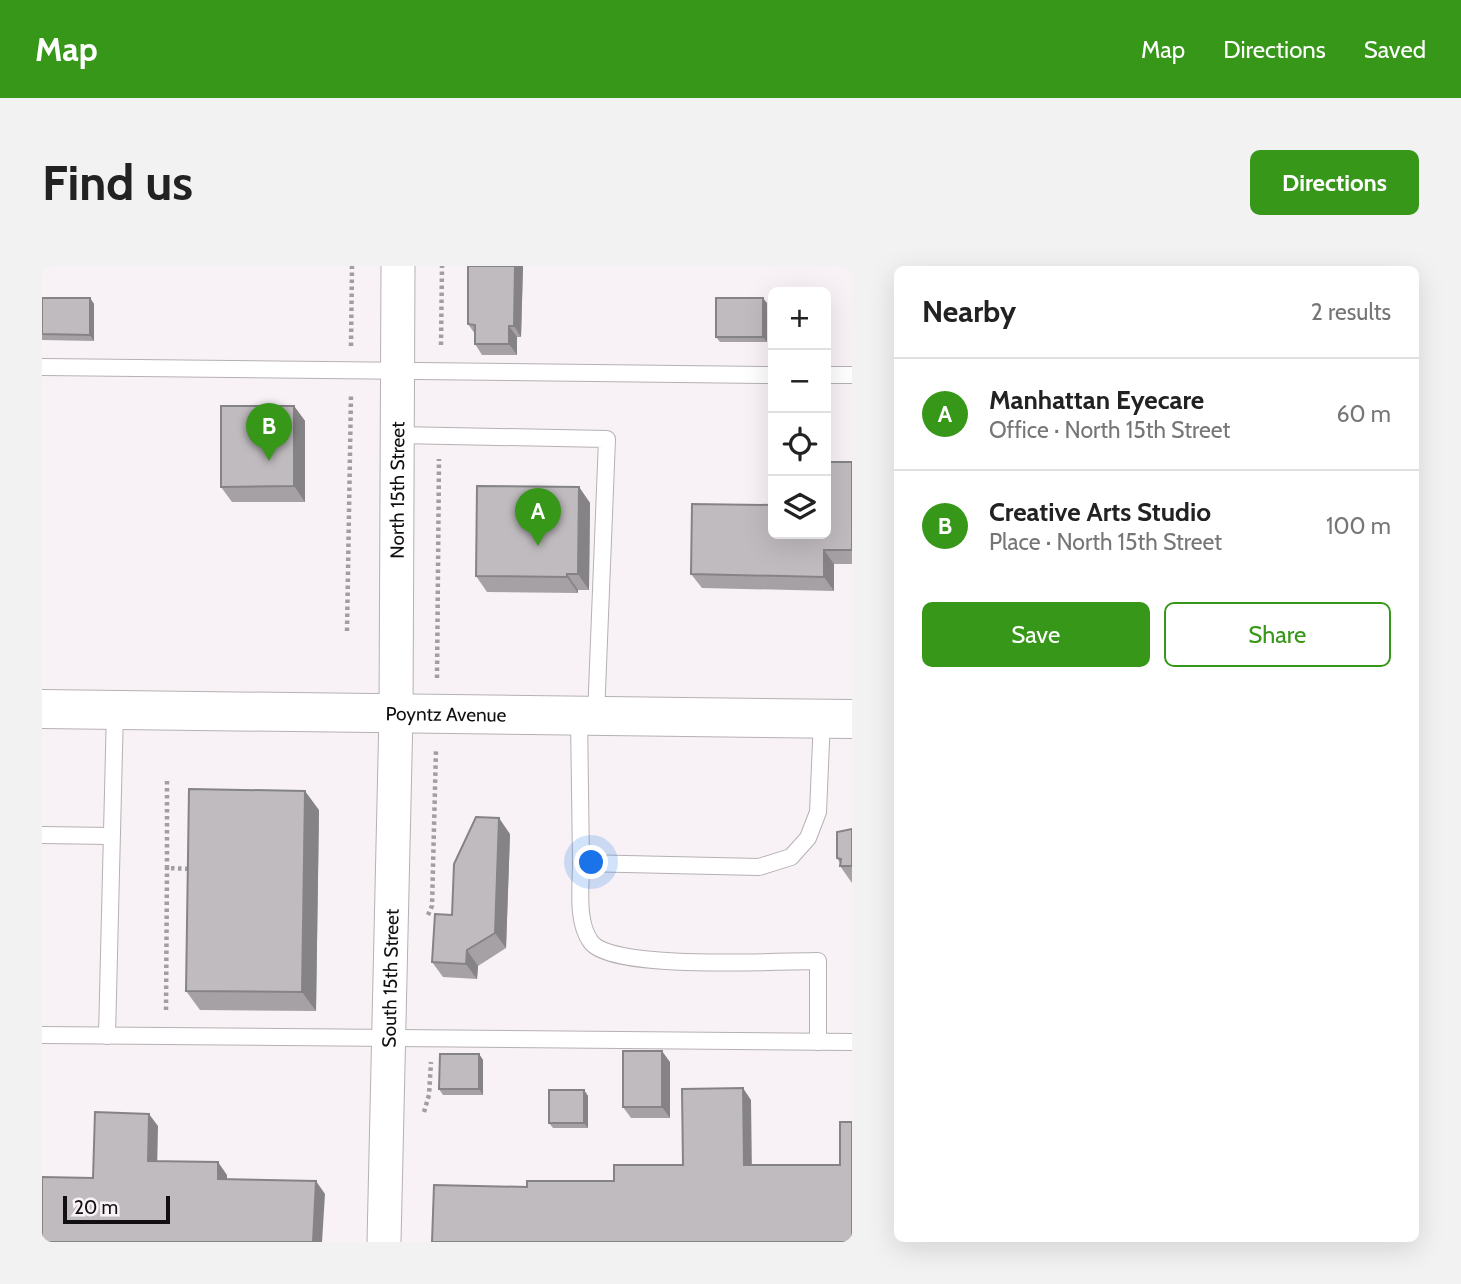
<!DOCTYPE html>
<html lang="en">
<head>
<meta charset="utf-8">
<style>
  :root { --surface:#fff; --page:#f2f2f2; --text:#222; --muted:#767676; --line:#e0e0e0; --accent:#369719 }
  body { margin:0; font-family:Cabin,sans-serif; background:var(--page); color:var(--text) }
  .controls { position:absolute; right:21px; top:21px; display:grid; overflow:hidden; border-radius:10px; box-shadow:0 7px 28px #0002 }
  .controls button { width:63px; height:63px; display:grid; place-items:center; padding:0; border:0; border-bottom:2px solid var(--line); background:var(--surface); color:var(--text); font:35px sans-serif }
  .scale { position:absolute; left:21px; bottom:18px; width:107px; box-sizing:border-box; padding-left:7px; border:4px solid #110f11; border-top:0; font-size:19px; line-height:24px; white-space:nowrap; color:#110f11; -webkit-text-stroke:5px #f8f2f6; paint-order:stroke }
  .you { position:absolute; left:550px; top:597px; width:24px; height:24px; margin:-18px; border:5px solid #fff; border-radius:50%; background:#1a73e8; box-shadow:0 0 0 10px #1a73e833 }
  .badge { display:grid; place-items:center; width:46px; height:46px; border-radius:50%; background:var(--accent); color:#fff; font-size:23px; font-weight:700 }
  .pin { position:absolute; translate:-50% -58px; filter:drop-shadow(0 2px 4px #0008) }
  .pin::after { content:''; position:absolute; top:37px; width:24px; height:21px; background:inherit; clip-path:polygon(0 0,100% 0,50% 100%) }
  .list { margin:0; padding:0; list-style:none }
  h2 { display:flex; justify-content:space-between; align-items:center; height:91px; margin:0; padding:0 28px; font-size:30px }
  h2 small { font-size:23px; font-weight:400; color:var(--muted) }
  .list li { display:grid; grid-template-columns:46px 1fr auto; gap:21px; align-items:center; box-sizing:border-box; height:112px; padding:0 28px; border-top:2px solid var(--line) }
  .list b { display:block; font-size:26px; white-space:nowrap }
  .list p { margin:0; font-size:23px; white-space:nowrap; color:var(--muted) }
  .list em { font-size:23px; font-style:normal; color:var(--muted) }
  .actions { display:flex; gap:14px; padding:21px 28px }
  .actions a { flex:1; padding:16px 0; border:2px solid var(--accent); border-radius:10px; text-align:center; font-size:24px; color:var(--accent) }
  .actions .main { background:var(--accent); color:#fff }
  .icon { flex:none; width:38px; height:38px; fill:none; stroke:currentColor; stroke-width:2; stroke-linecap:round; stroke-linejoin:round }
  .map { position:relative; flex:none; width:810px; height:976px; overflow:hidden; border-radius:10px }
  header { display:flex; align-items:center; gap:42px; box-sizing:border-box; height:98px; padding:0 35px; background:var(--accent); color:#fff }
  header strong { font-size:33px }
  nav { display:flex; gap:38px; margin-inline-start:auto; font-size:24px }
  .intro { display:flex; align-items:center; justify-content:space-between; box-sizing:border-box; height:168px; padding:0 42px }
  h1 { margin:0; font-size:49px }
  .button { padding:18px 32px; border-radius:10px; background:var(--accent); color:#fff; font-size:24px; font-weight:700 }
  main { display:flex; gap:42px; padding:0 42px }
  aside { flex:1; background:var(--surface); border-radius:10px; box-shadow:0 7px 28px #0002 }
  .map>svg:first-child { display:block }
  .lines { fill:none; stroke-linecap:round; stroke-linejoin:round }
  .service-casing { stroke:#b6b0b4; stroke-width:18 }
  .minor-casing { stroke:#b6b0b4; stroke-width:35 }
  .tertiary-casing { stroke:#b6b0b4; stroke-width:40 }
  .path { stroke:#a29da1; stroke-width:4.5; stroke-dasharray:3.5 3.5; stroke-linecap:butt }
  .service { stroke:#fff; stroke-width:16 }
  .minor { stroke:#fff; stroke-width:33 }
  .tertiary { stroke:#fff; stroke-width:38 }
  .wall { fill:#a5a1a4 }
  .shaded-wall { fill:#868386 }
  .building { fill:#c0bbbf; stroke:#868386; stroke-width:2 }
  .labels { text-anchor:middle; stroke-width:7; stroke-linejoin:round; paint-order:stroke }
  .street-label { font-size:19px; fill:#110f11; stroke:#f8f2f6 }
</style>
</head>
<body>
<header>
<strong>Map</strong>
<nav><a>Map</a><a>Directions</a><a>Saved</a></nav>
</header>
<div class="intro"><h1>Find us</h1><a class="button">Directions</a></div>
<main>
<div class="map">
<svg width="810" height="976" viewBox="0 0 810 976">
  <rect width="100%" height="100%" fill="#f8f2f6"/>
  <g class="lines">
    <g class="service-casing">
      <g id="service">
        <path d="M 0,101 L 731,109"/>
        <path d="M 784,109 L 810,109"/>
        <path d="M 356,169 L 565,173 L 554,450"/>
        <path d="M 537,450 L 539,597 L 717,601 L 749,591 L 766,572 L 776,546 L 780,453"/>
        <path d="M 0,569 L 68,570"/>
        <path d="M 539,597 C 539,621 534,656 549,676 C 570,705 737,695 776,695 L 776,776"/>
        <path d="M 0,769 L 810,776"/>
        <path d="M 65,770 L 73,444"/>
      </g>
    </g>
    <g class="minor-casing">
      <g id="minor">
        <path id="s1" d="M 342,976 L 354,448 L 356,0"/>
      </g>
    </g>
    <g class="tertiary-casing">
      <g id="tertiary">
        <path id="s2" d="M 0,443 L 810,453"/>
      </g>
    </g>
    <g class="path">
      <path d="M 399,79 L 400,0"/>
      <path d="M 309,80 L 310,0"/>
      <path d="M 305,365 L 309,128"/>
      <path d="M 395,412 L 397,193"/>
      <path d="M 125,515 L 125,602 L 152,603"/>
      <path d="M 386,649 L 390,640 L 394,483"/>
      <path d="M 124,744 L 125,602"/>
      <path d="M 382,846 L 387,829 L 389,796"/>
    </g>
    <use href="#service" class="service"/>
    <use href="#minor" class="minor"/>
    <use href="#tertiary" class="tertiary"/>
  </g>
  <g class="wall">
    <path d="M 481,0 L 479,71 L 475,71 L 475,89 L 440,89 L 433,78 L 433,68 L 426,58 Z"/>
    <path d="M 0,32 L 48,32 L 52,38 L 52,75 L 0,74 Z"/>
    <path d="M 725,37 L 725,76 L 678,76 L 674,71 Z"/>
    <path d="M 252,140 L 263,155 L 263,236 L 190,236 L 179,221 Z"/>
    <path d="M 810,196 L 810,298 L 792,298 L 792,325 L 660,322 L 649,308 L 784,268 Z"/>
    <path d="M 537,221 L 548,237 L 547,324 L 536,324 L 536,327 L 445,326 L 434,310 Z"/>
    <path d="M 277,544 L 274,745 L 158,744 L 144,725 Z"/>
    <path d="M 810,563 L 810,617 L 798,600 L 798,597 L 795,592 Z"/>
    <path d="M 468,568 L 464,682 L 436,700 L 435,713 L 401,711 L 390,696 Z"/>
    <path d="M 437,788 L 441,794 L 441,829 L 401,829 L 397,823 Z"/>
    <path d="M 628,796 L 628,852 L 589,852 L 581,841 Z"/>
    <path d="M 542,824 L 546,830 L 546,862 L 511,862 L 507,857 Z"/>
  </g>
  <g class="shaded-wall">
    <path d="M 473,0 L 481,0 L 479,71 L 472,60 Z"/>
    <path d="M 48,32 L 52,38 L 52,75 L 48,69 Z"/>
    <path d="M 721,32 L 725,37 L 725,76 L 721,71 Z"/>
    <path d="M 467,60 L 475,71 L 475,89 L 467,78 Z"/>
    <path d="M 252,140 L 263,155 L 263,236 L 252,220 Z"/>
    <path d="M 537,221 L 548,237 L 547,324 L 536,308 Z"/>
    <path d="M 782,284 L 792,298 L 792,325 L 782,311 Z"/>
    <path d="M 525,308 L 536,324 L 536,327 L 525,311 Z"/>
    <path d="M 263,525 L 277,544 L 274,745 L 260,726 Z"/>
    <path d="M 457,552 L 468,568 L 464,682 L 453,667 Z"/>
    <path d="M 425,684 L 436,700 L 435,713 L 424,698 Z"/>
    <path d="M 620,785 L 628,796 L 628,852 L 620,841 Z"/>
    <path d="M 437,788 L 441,794 L 441,829 L 437,823 Z"/>
    <path d="M 701,822 L 709,834 L 710,911 L 702,899 Z"/>
    <path d="M 542,824 L 546,830 L 546,862 L 542,857 Z"/>
    <path d="M 107,848 L 116,860 L 115,907 L 106,895 Z"/>
    <path d="M 176,896 L 185,909 L 185,926 L 176,913 Z"/>
    <path d="M 274,915 L 283,928 L 280,976 L 271,976 Z"/>
  </g>
  <g class="building">
    <path d="M 426,0 L 473,0 L 472,60 L 467,60 L 467,78 L 433,78 L 433,59 L 426,58 Z"/>
    <path d="M 0,32 L 48,32 L 48,69 L 0,68 Z"/>
    <rect x="674" y="32" width="47" height="39"/>
    <path d="M 179,140 L 252,140 L 252,220 L 179,221 Z"/>
    <path d="M 784,196 L 810,196 L 810,284 L 782,284 L 782,311 L 649,308 L 650,238 L 731,239 L 731,268 L 784,268 Z"/>
    <path d="M 435,220 L 537,221 L 536,308 L 525,308 L 525,311 L 434,310 Z"/>
    <path d="M 147,523 L 263,525 L 260,726 L 144,725 Z"/>
    <path d="M 434,551 L 457,552 L 453,667 L 425,684 L 424,698 L 390,696 L 393,648 L 410,649 L 412,598 Z"/>
    <path d="M 810,563 L 810,600 L 798,600 L 799,593 L 795,592 L 795,566 Z"/>
    <rect x="581" y="785" width="39" height="56"/>
    <path d="M 398,788 L 437,788 L 437,823 L 397,823 Z"/>
    <path d="M 701,822 L 702,899 L 798,899 L 798,856 L 810,856 L 810,976 L 390,976 L 392,919 L 485,921 L 485,915 L 572,915 L 572,899 L 641,899 L 640,823 Z"/>
    <rect x="507" y="824" width="35" height="33"/>
    <path d="M 53,846 L 107,848 L 106,895 L 176,896 L 176,913 L 274,915 L 271,976 L 0,976 L 0,911 L 51,912 Z"/>
  </g>
  <g class="labels">
    <g class="street-label">
      <text dy="7" stroke="none"><textPath href="#s1" startOffset="752">North 15th Street</textPath></text>
      <text dy="7" stroke="none"><textPath href="#s2" startOffset="404">Poyntz Avenue</textPath></text>
      <text dy="7" stroke="none"><textPath href="#s1" startOffset="264">South 15th Street</textPath></text>
    </g>
  </g>
</svg>
<div class="controls">
<button>+</button>
<button>−</button>
<button><svg class="icon" aria-label="locate" viewBox="0 0 24 24"><circle cx="12" cy="12" r="6"/><path d="M12 2v4M12 18v4M2 12h4M18 12h4"/></svg></button>
<button><svg class="icon" aria-label="layers" viewBox="0 0 24 24"><path d="M12 4l9 5-9 5-9-5zM3 14l9 5 9-5"/></svg></button>
</div>
<div class="scale">20 m</div>
<div class="you"></div>
<div class="pin badge" style="left:496px;top:280px">A</div>
<div class="pin badge" style="left:227px;top:195px">B</div>
</div>
<aside>
<h2>Nearby<small>2 results</small></h2>
<ul class="list">
<li><span class="badge">A</span><div><b>Manhattan Eyecare</b><p>Office · North 15th Street</p></div><em>60 m</em></li>
<li><span class="badge">B</span><div><b>Creative Arts Studio</b><p>Place · North 15th Street</p></div><em>100 m</em></li>
</ul>
<div class="actions"><a class="main">Save</a><a>Share</a></div>
</aside>
</main>
</body>
</html>
